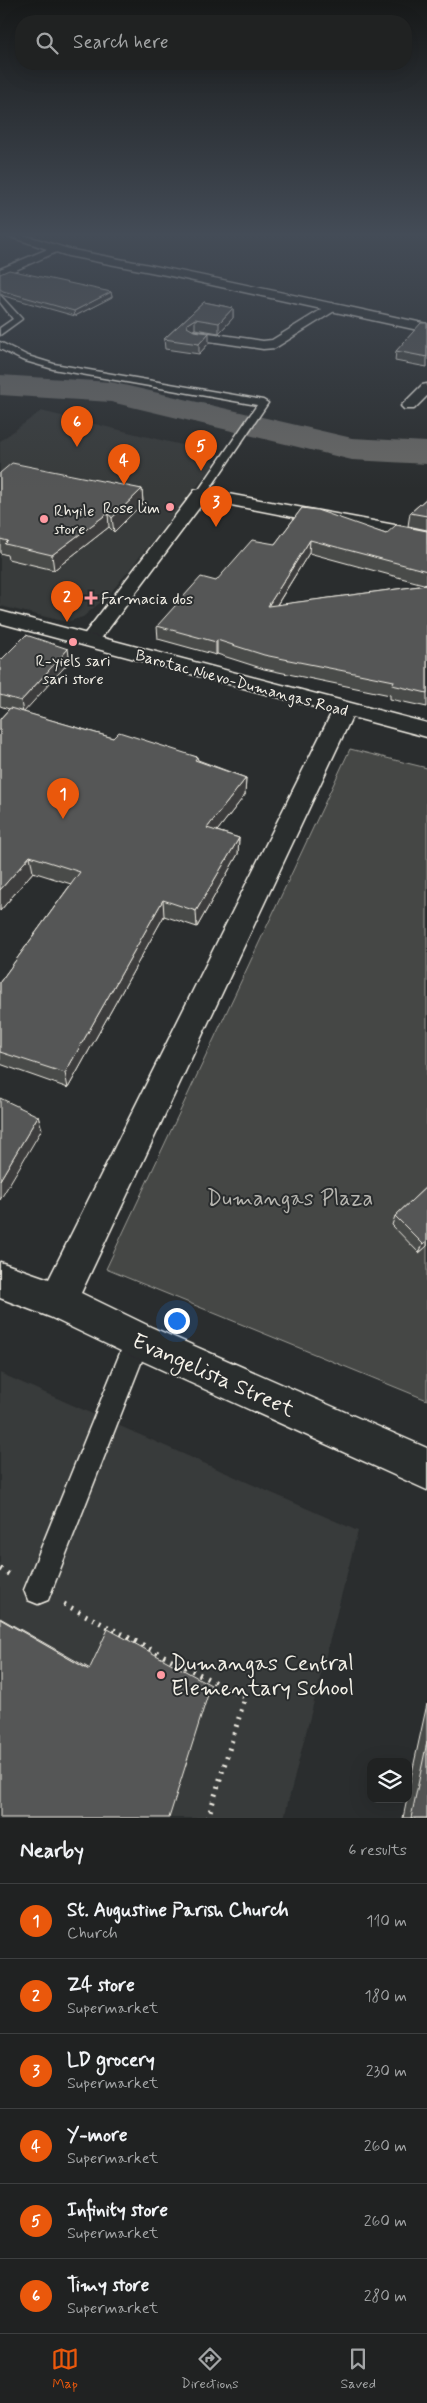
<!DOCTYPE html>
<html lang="en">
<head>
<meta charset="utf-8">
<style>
  :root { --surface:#202222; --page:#2d2f2f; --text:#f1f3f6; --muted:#a2a4a5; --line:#3d3f40; --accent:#ea580c }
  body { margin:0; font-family:Mynerve,sans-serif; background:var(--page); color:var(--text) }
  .controls { position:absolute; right:15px; bottom:15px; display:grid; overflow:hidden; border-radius:10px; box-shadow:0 5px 20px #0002 }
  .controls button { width:45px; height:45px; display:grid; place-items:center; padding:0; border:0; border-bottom:1px solid var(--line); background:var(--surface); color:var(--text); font:25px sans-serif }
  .you { position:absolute; left:176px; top:1320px; width:18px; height:18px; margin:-12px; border:4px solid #fff; border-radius:50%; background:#1a73e8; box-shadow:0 0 0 8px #1a73e833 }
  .badge { display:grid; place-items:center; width:32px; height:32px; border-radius:50%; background:var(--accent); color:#fff; font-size:16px; font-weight:700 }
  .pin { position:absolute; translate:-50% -41px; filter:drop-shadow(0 1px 2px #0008) }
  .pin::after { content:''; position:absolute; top:26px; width:18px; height:15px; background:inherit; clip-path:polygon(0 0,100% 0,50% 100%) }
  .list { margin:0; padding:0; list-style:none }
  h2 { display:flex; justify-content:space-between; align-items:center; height:65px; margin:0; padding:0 20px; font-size:21px }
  h2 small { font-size:16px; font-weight:400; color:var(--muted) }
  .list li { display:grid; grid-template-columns:32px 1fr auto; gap:15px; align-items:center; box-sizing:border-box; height:75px; padding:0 20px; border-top:1px solid var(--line) }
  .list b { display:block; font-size:19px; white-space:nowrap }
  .list p { margin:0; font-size:16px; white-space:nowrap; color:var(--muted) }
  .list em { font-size:16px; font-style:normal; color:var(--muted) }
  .icon { flex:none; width:28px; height:28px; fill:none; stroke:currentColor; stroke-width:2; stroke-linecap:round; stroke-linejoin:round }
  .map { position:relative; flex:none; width:427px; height:1818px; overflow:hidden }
  .search { position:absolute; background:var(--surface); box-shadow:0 5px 20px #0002; left:15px; right:15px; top:15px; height:55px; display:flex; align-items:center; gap:12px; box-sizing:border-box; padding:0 18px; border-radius:20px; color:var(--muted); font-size:19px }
  .sheet { height:515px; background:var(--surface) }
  nav { display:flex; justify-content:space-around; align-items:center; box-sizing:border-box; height:70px; border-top:1px solid var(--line); background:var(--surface); font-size:14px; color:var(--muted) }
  nav a { display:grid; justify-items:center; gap:2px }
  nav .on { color:var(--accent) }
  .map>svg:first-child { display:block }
  .built { fill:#373a3a }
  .green { fill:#444645; stroke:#9c9c96 }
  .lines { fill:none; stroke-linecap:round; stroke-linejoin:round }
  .river { fill:#676866; fill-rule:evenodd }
  .service-casing { stroke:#f4f1e8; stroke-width:3 }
  .minor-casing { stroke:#f4f1e8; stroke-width:3 }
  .tertiary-casing { stroke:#f4f1e8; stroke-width:3 }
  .path { stroke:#f4f1e8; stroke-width:5; stroke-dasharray:2 6; stroke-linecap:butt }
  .service { fill:#2a2d2e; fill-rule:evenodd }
  .minor { fill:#2a2d2e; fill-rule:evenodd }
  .tertiary { fill:#2a2d2e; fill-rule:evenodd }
  .wall { fill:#494b4a; stroke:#f4f1e8 }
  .shaded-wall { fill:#3c3d3c; stroke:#f4f1e8 }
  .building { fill:#555756; stroke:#f4f1e8 }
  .poi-dot { fill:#ff9aa2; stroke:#2a2d2e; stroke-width:2 }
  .labels { text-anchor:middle; stroke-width:4; stroke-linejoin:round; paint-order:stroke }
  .far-poi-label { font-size:16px; fill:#f4f1e8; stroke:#2a2d2e; text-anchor:start }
  .far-street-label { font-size:16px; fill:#f4f1e8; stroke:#2a2d2e }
  .near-park-label { font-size:22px; fill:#b6b5af; stroke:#2a2d2e }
  .near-street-label { font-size:22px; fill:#f4f1e8; stroke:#2a2d2e }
  .near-poi-label { font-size:22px; fill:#f4f1e8; stroke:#2a2d2e; text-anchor:start }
</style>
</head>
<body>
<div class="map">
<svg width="427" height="1818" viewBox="0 0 427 1818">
  <rect width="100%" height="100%" fill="#2a2d2e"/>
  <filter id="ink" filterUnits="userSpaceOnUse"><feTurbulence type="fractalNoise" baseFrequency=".02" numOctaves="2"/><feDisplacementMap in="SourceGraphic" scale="10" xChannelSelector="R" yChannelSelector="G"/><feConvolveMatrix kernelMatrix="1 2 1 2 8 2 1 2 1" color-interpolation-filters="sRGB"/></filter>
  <g filter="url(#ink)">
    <g class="built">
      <path d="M 41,411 L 186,446 L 216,463 L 108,596 L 83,617 L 67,622 L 0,606 L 0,441 Z"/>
      <path d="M 0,1373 L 358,1531 L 284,1818 L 0,1818 Z"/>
    </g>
    <path class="green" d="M 350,749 L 427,768 L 427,1400 L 106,1269 Z"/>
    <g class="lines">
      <path class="river" d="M 0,375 L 111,382 L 352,438 L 427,442 L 427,464 L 352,460 L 111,402 L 0,395 Z"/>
      <g class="service-casing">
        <g id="service">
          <path d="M 0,295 L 22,319 L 0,335 L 0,328 L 13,319 L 0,302 Z"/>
          <path d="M 0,342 L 28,356 L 54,364 L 263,400 L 268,403 L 205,496 L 201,497 L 196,494 L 257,405 L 53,369 L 22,360 L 0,349 Z"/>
          <path d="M 138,1328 L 147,1331 L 150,1340 L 48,1600 L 38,1604 L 28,1600 L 24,1590 L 129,1331 Z"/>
        </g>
      </g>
      <g class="minor-casing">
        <g id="minor">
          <path d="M 55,246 L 59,247 L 59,251 L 0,277 L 0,269 Z"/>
          <path d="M 332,303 L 338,307 L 336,310 L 275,348 L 263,349 L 195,339 L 188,335 L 195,331 L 263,341 L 272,340 Z"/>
          <path d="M 427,384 L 427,396 L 414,409 L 404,409 L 401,406 L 422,385 Z"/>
          <path d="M 201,489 L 427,531 L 427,543 L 205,500 L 97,644 L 90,646 L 83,644 L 80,640 L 83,636 L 195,490 Z"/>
          <path d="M 344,703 L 352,705 L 355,710 L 81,1293 L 151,1327 L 427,1448 L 427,1490 L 125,1353 L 50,1317 L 0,1298 L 0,1262 L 49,1279 L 333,710 L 336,705 Z"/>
        </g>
      </g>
      <g class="tertiary-casing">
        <g id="tertiary">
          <path d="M 5,235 C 29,232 54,247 78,251 C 195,273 311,299 427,324 L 427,332 L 166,275 L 68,256 Z"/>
          <path d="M 0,611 L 427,723 L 427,737 L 0,623 Z"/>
        </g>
      </g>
      <g class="path">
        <path d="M 0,1569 L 10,1575"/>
        <path d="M 64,1604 L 245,1698 L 208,1818"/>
      </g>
      <use href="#service" class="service"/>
      <use href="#minor" class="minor"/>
      <use href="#tertiary" class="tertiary"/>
    </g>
    <g class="wall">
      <path d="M 0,274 L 111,292 L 112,297 L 75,316 L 4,296 L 0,293 Z"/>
      <path d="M 204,302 L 233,308 L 233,318 L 219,333 L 195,329 L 193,330 L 209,343 L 199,354 L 165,349 L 164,339 Z"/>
      <path d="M 427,323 L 427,367 L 395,361 L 396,351 Z"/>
      <path d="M 0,473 L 142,489 L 143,503 L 114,532 L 109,527 L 54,570 L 8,559 L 7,555 L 0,553 Z"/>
      <path d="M 427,498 L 427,530 L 408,526 L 410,513 Z"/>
      <path d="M 302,508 L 386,534 L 427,531 L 427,585 L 309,553 L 277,605 L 427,585 L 427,707 L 390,699 L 390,695 L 264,669 L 217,654 L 216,655 L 158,639 L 157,626 L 216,581 L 275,544 Z"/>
      <path d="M 0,661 L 70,661 L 23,712 L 113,738 L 197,757 L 198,760 L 246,778 L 245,795 L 217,831 L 239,838 L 238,854 L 197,927 L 164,916 L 68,1088 L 0,1064 L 0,982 L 71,884 L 33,872 L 0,911 L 0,719 L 9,709 L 0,706 Z"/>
      <path d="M 427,1186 L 427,1246 L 419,1253 L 392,1225 L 395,1216 Z"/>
      <path d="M 427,1704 L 427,1818 L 403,1818 L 407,1799 L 408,1799 L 408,1791 Z"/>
    </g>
    <g class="shaded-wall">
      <path d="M 111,292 L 112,297 L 75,316 L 74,311 Z"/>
      <path d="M 233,308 L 233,318 L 219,333 L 219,323 Z"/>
      <path d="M 195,319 L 195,329 L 187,333 L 187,324 Z"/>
      <path d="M 209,333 L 209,343 L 199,354 L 199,344 Z"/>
      <path d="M 142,489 L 143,503 L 114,532 L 112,518 Z"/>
      <path d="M 108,513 L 109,527 L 54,570 L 52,555 Z"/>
      <path d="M 310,540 L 309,553 L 268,619 L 268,606 Z"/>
      <path d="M 217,640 L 217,654 L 216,655 L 216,642 Z"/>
      <path d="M 68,649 L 70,661 L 23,713 L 21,701 Z"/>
      <path d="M 246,778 L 245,795 L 207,844 L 207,828 Z"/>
      <path d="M 239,838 L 238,854 L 197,927 L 196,911 Z"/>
      <path d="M 30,856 L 33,872 L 0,911 L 0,890 Z"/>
      <path d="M 163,900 L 164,916 L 68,1088 L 65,1073 Z"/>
      <path d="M 38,1116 L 42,1129 L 0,1200 L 0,1180 Z"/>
      <path d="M 427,1241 L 427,1246 L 419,1253 L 423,1244 Z"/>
      <path d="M 0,1618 L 92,1670 L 89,1670 L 0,1619 Z"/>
    </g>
    <g class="building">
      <path d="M 9,270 L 111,292 L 74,311 L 3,291 L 0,289 L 0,274 Z"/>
      <path d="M 204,302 L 233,308 L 219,323 L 195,319 L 187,324 L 187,327 L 194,331 L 209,333 L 199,344 L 164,339 Z"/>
      <path d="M 421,323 L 427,323 L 427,357 L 396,351 Z"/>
      <path d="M 12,463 L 142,489 L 112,518 L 108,513 L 52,555 L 5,544 L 8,541 L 0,539 L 0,473 Z"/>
      <path d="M 427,498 L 427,516 L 410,513 Z"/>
      <path d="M 302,508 L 317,510 L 386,534 L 396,525 L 427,531 L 427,571 L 310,540 L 268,606 L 427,585 L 427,693 L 392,685 L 394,681 L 264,655 L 217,640 L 216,642 L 157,626 L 201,577 L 216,581 L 252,540 L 275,544 Z"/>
      <path d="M 26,635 L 68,649 L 21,701 L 0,695 L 0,661 Z"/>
      <path d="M 10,708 L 113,738 L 119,732 L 197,757 L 195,760 L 246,778 L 207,828 L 239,838 L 196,911 L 163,900 L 65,1073 L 0,1052 L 0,982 L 80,872 L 30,856 L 0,890 L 0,719 Z"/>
      <path d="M 0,1098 L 38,1116 L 0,1180 Z"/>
      <path d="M 427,1186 L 427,1241 L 423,1244 L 395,1216 Z"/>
      <path d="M 0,1619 L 89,1670 L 108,1629 L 211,1685 L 169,1818 L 0,1818 Z"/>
      <path d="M 427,1742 L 427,1818 L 411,1818 Z"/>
    </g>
  </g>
  <linearGradient id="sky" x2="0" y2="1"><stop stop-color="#171919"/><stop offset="0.48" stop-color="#444c57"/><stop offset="1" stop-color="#444c57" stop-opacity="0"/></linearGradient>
  <rect width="427" height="489" fill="url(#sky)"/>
  <g class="poi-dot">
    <circle cx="170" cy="507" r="5"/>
    <circle cx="44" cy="519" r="5"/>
    <path d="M88.5 590.5h5v5h5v5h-5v5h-5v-5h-5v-5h5z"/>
    <circle cx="73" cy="642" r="5"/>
    <circle cx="161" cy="1675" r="5"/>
  </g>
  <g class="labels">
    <g class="far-poi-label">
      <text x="160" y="513" text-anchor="end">Rose lim</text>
      <text x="54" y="516">Rhyile<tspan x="54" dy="18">store</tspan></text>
      <text x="101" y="604">Farmacia dos</text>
      <text x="73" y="666" text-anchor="middle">R-yiels sari<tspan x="73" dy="18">sari store</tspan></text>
    </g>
    <g class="far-street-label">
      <text transform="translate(242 682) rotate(15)" y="6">Barotac Nuevo-Dumangas Road</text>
    </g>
    <g class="near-park-label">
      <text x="290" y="1205">Dumangas Plaza</text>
    </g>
    <g class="near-street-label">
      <text transform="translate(214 1374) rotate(24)" y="8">Evangelista Street</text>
    </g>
    <g class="near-poi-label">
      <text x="171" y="1670">Dumangas Central<tspan x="171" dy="25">Elementary School</tspan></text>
    </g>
  </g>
</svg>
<div class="controls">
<button><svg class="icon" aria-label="layers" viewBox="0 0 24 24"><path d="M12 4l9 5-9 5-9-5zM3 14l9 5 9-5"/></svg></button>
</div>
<div class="you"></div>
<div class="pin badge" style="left:63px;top:819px">1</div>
<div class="pin badge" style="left:67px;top:622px">2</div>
<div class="pin badge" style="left:216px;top:527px">3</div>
<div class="pin badge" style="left:124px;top:485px">4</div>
<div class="pin badge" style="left:201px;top:471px">5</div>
<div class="pin badge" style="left:77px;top:447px">6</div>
<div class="search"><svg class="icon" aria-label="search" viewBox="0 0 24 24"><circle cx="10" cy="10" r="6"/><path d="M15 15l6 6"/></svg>Search here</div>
</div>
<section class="sheet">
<h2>Nearby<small>6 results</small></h2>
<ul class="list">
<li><span class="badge">1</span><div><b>St. Augustine Parish Church</b><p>Church</p></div><em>110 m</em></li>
<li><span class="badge">2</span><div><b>Z4 store</b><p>Supermarket</p></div><em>180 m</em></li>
<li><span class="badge">3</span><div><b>LD grocery</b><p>Supermarket</p></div><em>230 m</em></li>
<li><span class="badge">4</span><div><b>Y-more</b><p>Supermarket</p></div><em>260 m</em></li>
<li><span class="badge">5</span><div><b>Infinity store</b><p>Supermarket</p></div><em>260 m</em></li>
<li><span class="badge">6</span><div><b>Timy store</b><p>Supermarket</p></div><em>280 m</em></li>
</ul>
</section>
<nav>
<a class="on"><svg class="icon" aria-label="map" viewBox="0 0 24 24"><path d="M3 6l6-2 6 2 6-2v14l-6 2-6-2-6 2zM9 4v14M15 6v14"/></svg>Map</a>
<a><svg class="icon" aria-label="directions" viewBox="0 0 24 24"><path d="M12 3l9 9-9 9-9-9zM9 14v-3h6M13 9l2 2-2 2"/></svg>Directions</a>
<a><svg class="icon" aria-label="saved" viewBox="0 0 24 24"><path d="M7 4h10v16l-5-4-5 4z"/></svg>Saved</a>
</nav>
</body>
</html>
